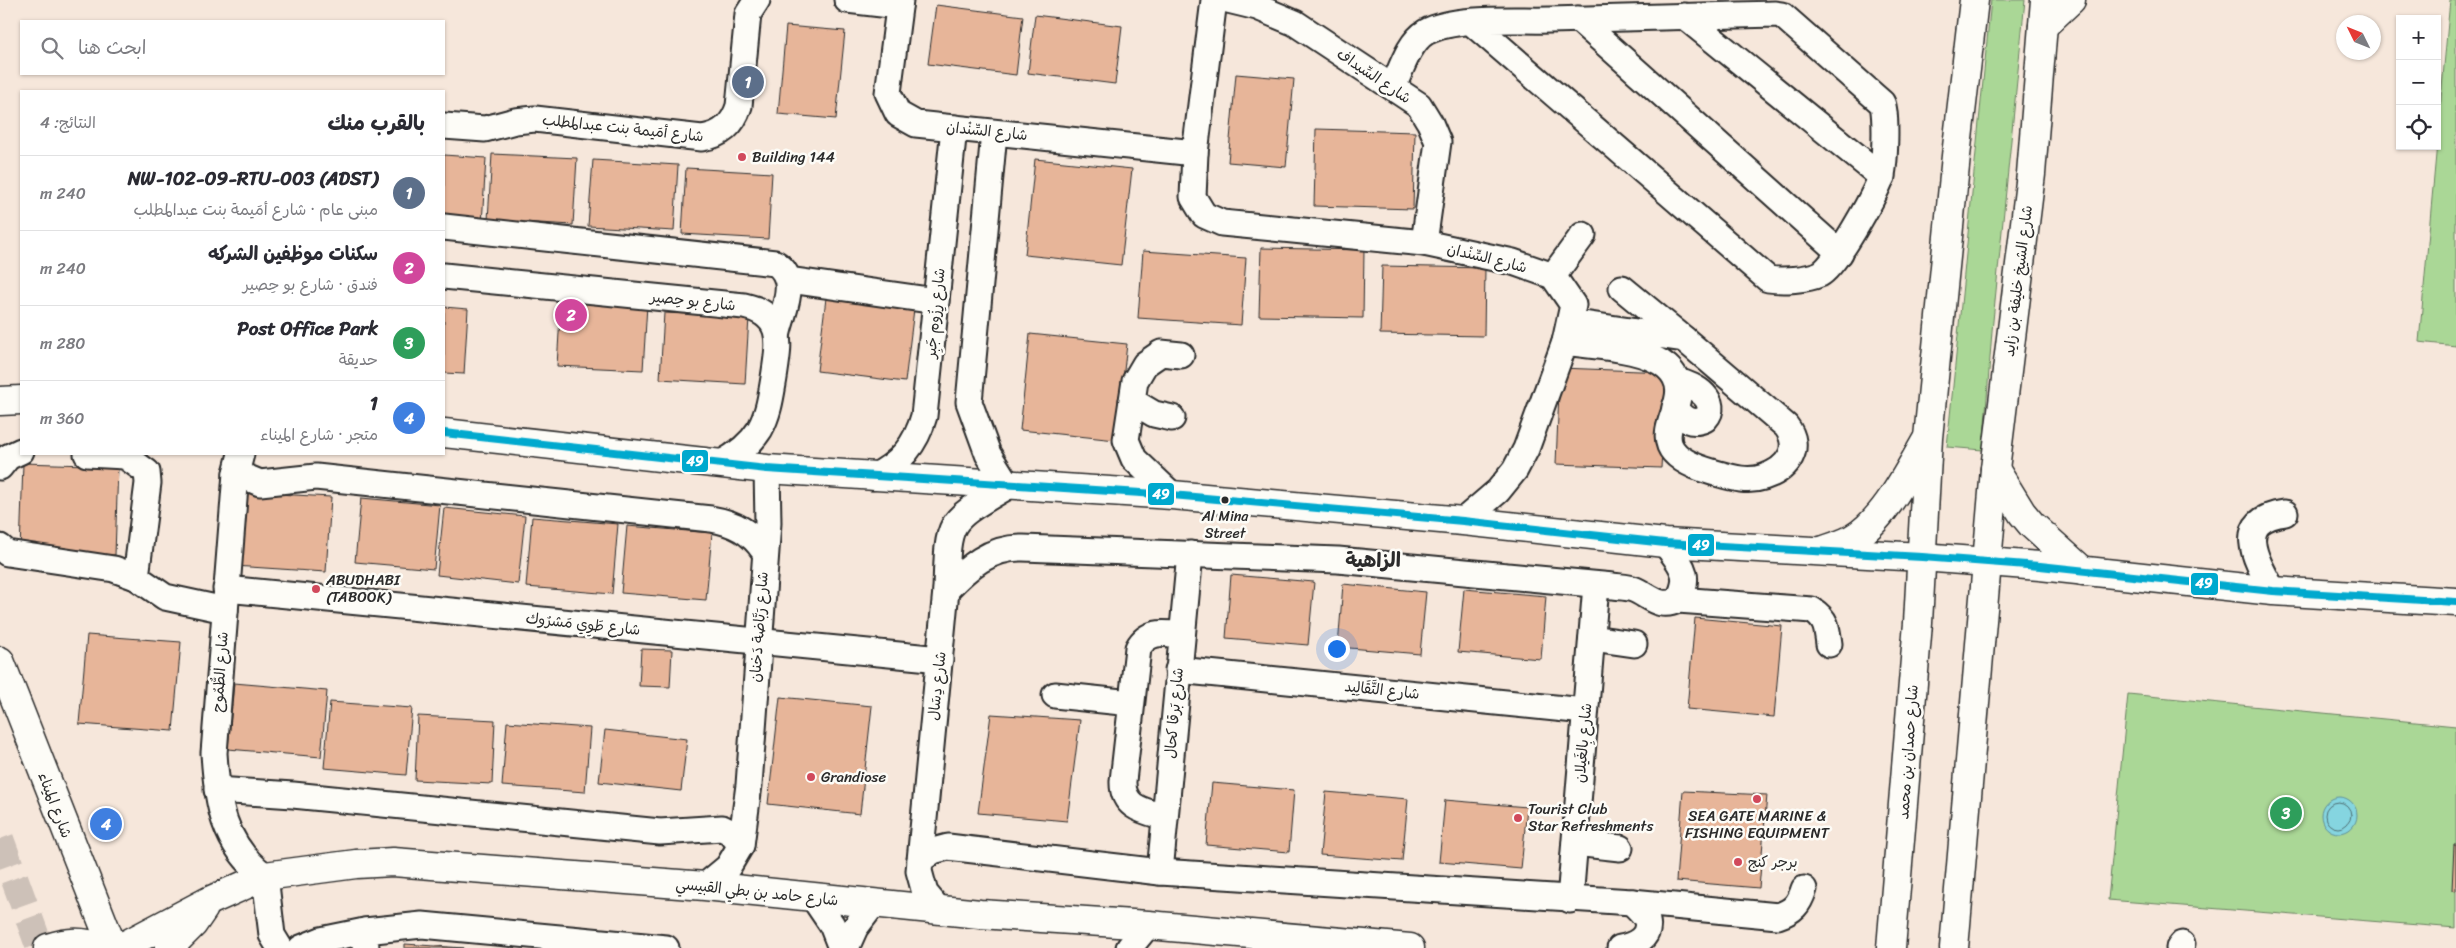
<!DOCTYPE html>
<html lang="ar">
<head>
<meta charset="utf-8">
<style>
  :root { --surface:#fff; --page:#f7f7f7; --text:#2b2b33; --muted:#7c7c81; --line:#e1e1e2; --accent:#d1495b }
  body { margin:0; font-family:Sriracha,"Playpen Sans Arabic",sans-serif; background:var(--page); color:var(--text); direction:rtl }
  .controls { position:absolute; right:15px; top:15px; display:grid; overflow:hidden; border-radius:0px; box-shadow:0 1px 4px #0004 }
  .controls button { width:45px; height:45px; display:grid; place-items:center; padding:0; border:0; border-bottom:1px solid var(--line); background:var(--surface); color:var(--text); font:25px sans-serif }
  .compass { position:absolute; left:2336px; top:15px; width:45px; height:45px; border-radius:50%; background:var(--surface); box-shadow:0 1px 4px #0004; rotate:313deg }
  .you { position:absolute; left:1336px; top:648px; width:18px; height:18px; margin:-12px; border:4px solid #fff; border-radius:50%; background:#1a73e8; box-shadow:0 0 0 8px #1a73e833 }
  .badge { display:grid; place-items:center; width:32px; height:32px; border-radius:50%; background:var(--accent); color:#fff; font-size:16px; font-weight:700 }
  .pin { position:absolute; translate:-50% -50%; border:2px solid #fff; box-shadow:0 1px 5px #0006 }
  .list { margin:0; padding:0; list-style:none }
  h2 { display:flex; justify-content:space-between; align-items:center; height:65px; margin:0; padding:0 20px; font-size:21px }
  h2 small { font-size:16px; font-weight:400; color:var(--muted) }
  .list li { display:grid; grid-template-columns:32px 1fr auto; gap:15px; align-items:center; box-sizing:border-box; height:75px; padding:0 20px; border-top:1px solid var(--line) }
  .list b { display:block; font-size:19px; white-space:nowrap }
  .list p { margin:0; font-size:16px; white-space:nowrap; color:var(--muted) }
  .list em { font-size:16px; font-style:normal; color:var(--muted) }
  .icon { flex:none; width:28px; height:28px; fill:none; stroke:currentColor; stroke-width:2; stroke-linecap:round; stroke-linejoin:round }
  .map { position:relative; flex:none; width:2456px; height:948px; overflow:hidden; direction:ltr }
  .search { position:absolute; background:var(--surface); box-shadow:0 1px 4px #0004; left:20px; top:20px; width:425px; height:55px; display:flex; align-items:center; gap:12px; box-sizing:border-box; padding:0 18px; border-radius:0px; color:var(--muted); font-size:19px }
  .panel { position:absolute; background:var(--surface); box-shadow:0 1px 4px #0004; left:20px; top:90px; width:425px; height:365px; border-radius:0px; direction:rtl }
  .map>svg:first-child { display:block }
  .green { fill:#aad796; stroke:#6a8160 }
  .water { fill:#85d5e0; stroke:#619198 }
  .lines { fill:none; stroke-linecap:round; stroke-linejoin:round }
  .shore { stroke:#4f6f73; stroke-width:1 }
  .building { fill:#e7b599; stroke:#2b2b2b }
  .highway-tunnel { stroke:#cdc1b8; stroke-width:28; stroke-dasharray:28 14; stroke-linecap:butt }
  .minor-casing { stroke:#2b2b2b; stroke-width:29 }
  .major-casing { stroke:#2b2b2b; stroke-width:31 }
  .minor { stroke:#fdfcf7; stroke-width:25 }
  .major { stroke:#fdfcf7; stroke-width:28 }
  .bus-1-casing { stroke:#fdfcf7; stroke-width:11 }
  .bus-1 { stroke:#00a9ce; stroke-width:8 }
  .poi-dot { fill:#d1495b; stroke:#fdfcf7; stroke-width:2 }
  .bus-dot { fill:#2b2b2b; stroke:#fdfcf7; stroke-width:2 }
  .labels { text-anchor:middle; stroke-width:5; stroke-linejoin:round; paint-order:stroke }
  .bus-label { font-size:14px; fill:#2b2b2b; stroke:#fdfcf7 }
  .street-label { font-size:15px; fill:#2b2b2b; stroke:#fdfcf7 }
  .poi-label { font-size:15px; fill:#2b2b2b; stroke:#fdfcf7; text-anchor:start }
  .district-label { font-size:20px; font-weight:bold; fill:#2b2b2b; stroke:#fdfcf7 }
  .line-badge { stroke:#fdfcf7; stroke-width:2 }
  .badge-label { font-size:14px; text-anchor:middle; font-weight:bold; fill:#fff }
</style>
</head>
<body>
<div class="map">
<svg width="2456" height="948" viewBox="0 0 2456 948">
  <rect width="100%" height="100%" fill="#f6e7db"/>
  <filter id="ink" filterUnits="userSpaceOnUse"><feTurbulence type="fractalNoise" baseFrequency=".02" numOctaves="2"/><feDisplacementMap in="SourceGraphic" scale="10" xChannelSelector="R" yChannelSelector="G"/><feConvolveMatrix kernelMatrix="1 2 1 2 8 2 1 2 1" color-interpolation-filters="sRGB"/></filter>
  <g filter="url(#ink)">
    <g class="green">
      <path d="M 1991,0 L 2025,0 L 1992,331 L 1983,450 L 1947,447 Z"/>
      <path d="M 2450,0 L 2456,0 L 2456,346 L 2419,342 Z"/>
      <path d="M 2128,694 L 2456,726 L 2456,928 L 2108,900 Z"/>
    </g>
    <circle class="water" cx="2339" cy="815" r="18"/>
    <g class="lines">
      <circle class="shore" cx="2338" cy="815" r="13"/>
    </g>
    <g class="building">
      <path d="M 936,5 L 1023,16 L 1016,75 L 928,64 Z"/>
      <path d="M 1035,15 L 1122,26 L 1115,84 L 1028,73 Z"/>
      <path d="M 786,26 L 845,31 L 836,119 L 778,114 Z"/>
      <path d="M 1236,74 L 1294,79 L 1286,167 L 1228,162 Z"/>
      <path d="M 1316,129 L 1415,132 L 1413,209 L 1314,206 Z"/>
      <path d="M 492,154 L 577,158 L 573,225 L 488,220 Z"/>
      <path d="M 444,155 L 486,158 L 482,224 L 444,222 Z"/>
      <path d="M 1035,159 L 1132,169 L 1121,265 L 1025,255 Z"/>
      <path d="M 593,160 L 678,165 L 674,231 L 588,226 Z"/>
      <path d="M 686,168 L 772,173 L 768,239 L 682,234 Z"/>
      <path d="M 1261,248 L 1364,250 L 1363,318 L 1259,316 Z"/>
      <path d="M 1143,251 L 1246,258 L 1241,325 L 1138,318 Z"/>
      <path d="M 1382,266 L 1485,268 L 1484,336 L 1380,334 Z"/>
      <path d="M 827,290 L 915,301 L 905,382 L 817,371 Z"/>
      <path d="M 561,300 L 647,305 L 643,370 L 557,366 Z"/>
      <path d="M 444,307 L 468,309 L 464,374 L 444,373 Z"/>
      <path d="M 664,313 L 749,317 L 745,384 L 660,379 Z"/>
      <path d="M 1030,334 L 1127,344 L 1116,440 L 1020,430 Z"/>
      <path d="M 1560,368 L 1666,372 L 1661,468 L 1556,464 Z"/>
      <path d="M 23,463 L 118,466 L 115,555 L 20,552 Z"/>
      <path d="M 239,492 L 331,497 L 326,572 L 234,566 Z"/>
      <path d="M 361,498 L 440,505 L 434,569 L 355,562 Z"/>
      <path d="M 444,508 L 525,516 L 518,584 L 437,575 Z"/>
      <path d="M 532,517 L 618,524 L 612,594 L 526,587 Z"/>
      <path d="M 627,526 L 712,533 L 706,600 L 621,593 Z"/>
      <path d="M 1231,575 L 1314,582 L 1308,645 L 1226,638 Z"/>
      <path d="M 1343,584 L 1426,592 L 1420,654 L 1338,647 Z"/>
      <path d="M 1464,589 L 1546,596 L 1541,659 L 1458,652 Z"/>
      <path d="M 1695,618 L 1782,626 L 1774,717 L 1687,709 Z"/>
      <path d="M 87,635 L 181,642 L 173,731 L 79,724 Z"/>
      <path d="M 641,649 L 672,650 L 670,687 L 639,686 Z"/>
      <path d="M 234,683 L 327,691 L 321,757 L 228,749 Z"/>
      <path d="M 780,697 L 872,706 L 860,814 L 768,804 Z"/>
      <path d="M 330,702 L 412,708 L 406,775 L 324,768 Z"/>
      <path d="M 991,714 L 1080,720 L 1067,821 L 978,813 Z"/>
      <path d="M 418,716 L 495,720 L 492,784 L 415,780 Z"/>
      <path d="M 507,722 L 590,728 L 585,792 L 502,786 Z"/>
      <path d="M 605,730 L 687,739 L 681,791 L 599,782 Z"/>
      <path d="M 1212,783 L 1294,790 L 1289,852 L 1206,845 Z"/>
      <path d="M 1683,791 L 1767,795 L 1759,888 L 1676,881 Z"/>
      <path d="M 1326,792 L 1408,799 L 1402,861 L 1320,855 Z"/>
      <path d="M 1445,800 L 1527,807 L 1521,869 L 1439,862 Z"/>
      <path d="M 2454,845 L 2456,845 L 2456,891 L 2452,890 Z"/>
      <path d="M 405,944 L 464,948 L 405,948 Z"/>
    </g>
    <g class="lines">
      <path class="highway-tunnel" d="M 0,839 L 40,948"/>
      <g class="minor-casing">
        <g id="minor">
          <path d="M 847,0 L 899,6"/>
          <path d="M 900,0 L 888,93 L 898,114 L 916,124 L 1195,153"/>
          <path d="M 1214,0 L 1195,153 L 1193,197 L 1204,215 L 1222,223 L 1424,243 L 1513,262 L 1553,276 L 1573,305 L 1565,342 L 1526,449 L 1515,470 L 1498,491 L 1463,521"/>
          <path d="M 1228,0 L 1257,7 L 1295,23 L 1419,105 L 1430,123 L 1438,142 L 1424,243"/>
          <path d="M 1684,16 L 1882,177"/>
          <path d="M 1578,19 L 1840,253"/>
          <path d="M 1393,87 C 1401,70 1409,42 1426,32 C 1456,16 1516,21 1550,20 C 1625,18 1700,16 1775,14 L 1782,15 L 1882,103 C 1887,111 1885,168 1881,178 C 1874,196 1836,266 1820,274 C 1806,280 1783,281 1768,279 L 1471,22"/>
          <path d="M 444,126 L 485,129 L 515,121 L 535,119 L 702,138 C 722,135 733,125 739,106 L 748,14 L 757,0"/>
          <path d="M 444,227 L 775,263 C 800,278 783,310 778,332"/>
          <path d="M 444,276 L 744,306 C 786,315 779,344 774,378 C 771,395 769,413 760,429 C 750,445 737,455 720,464"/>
          <path d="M 1553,276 L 1583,235"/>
          <path d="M 789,280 L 936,301"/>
          <path d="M 1622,288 L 1684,339"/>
          <path d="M 1565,342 C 1595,347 1644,347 1667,367 C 1708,404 1620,445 1712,472 C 1730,477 1746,483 1764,477 C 1788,469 1803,448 1786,426 L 1684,339 L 1570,322"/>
          <path d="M 1132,401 L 1154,414 L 1172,418"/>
          <path d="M 1675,407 C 1682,420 1692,425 1705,419 C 1721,402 1695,384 1678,382"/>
          <path d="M 87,454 L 125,456 L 147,472 L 148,483 L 136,577"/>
          <path d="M 241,454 L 236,473 L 214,753 C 217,802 223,845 265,876 L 272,935 L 280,948"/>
          <path d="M 0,467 L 8,457 L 21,451"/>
          <path d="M 236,473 L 260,483 L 316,477 L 711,519 C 735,523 751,532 764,551"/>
          <path d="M 873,477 C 900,464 916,445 924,416 L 954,128"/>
          <path d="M 1172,495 L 1134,459 L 1126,440 L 1135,381 L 1145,364 L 1161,353 L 1181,355"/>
          <path d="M 0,547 L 7,553 L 114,569 L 136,577 L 165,597 L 225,610"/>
          <path d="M 226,589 L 940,659"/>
          <path d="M 946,590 C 968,567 990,547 1023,548 L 1338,560 L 1613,586 C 1619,587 1627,587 1633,589 C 1649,595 1659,610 1678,600 C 1693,574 1680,564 1665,543"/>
          <path d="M 2273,591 C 2256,560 2232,520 2285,513"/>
          <path d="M 1678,600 L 1812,610 C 1826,619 1827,627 1829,644"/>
          <path d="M 1592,638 L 1634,644"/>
          <path d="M 1178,670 L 1585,711"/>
          <path d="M 1055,695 L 1131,703"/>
          <path d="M 217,790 L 293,795 L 660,832 L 722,828 L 730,832 L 741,845"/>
          <path d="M 1165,817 C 1144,811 1122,808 1123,781 L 1138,648 C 1148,630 1164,633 1181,635"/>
          <path d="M 1575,843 L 1620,848"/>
          <path d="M 920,860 L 933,851 L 948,847 L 1160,872 L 1632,902 L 1778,916 C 1793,911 1799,905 1804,889"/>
          <path d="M 1160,872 L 1190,554"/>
          <path d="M 705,886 L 728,867 L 741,845 L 749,785 L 768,523 L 767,469"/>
          <path d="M 813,897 L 832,925 L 841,948"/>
          <path d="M 1570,900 L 1596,585"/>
          <path d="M 939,910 L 925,893 L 919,871 L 946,590 C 948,518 946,523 1008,486 L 988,454 L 969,402 L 994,133"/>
          <path d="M 301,948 L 321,940 L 365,931"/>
          <path d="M 366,948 L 365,931 L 422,925 L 666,948"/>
          <path d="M 846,948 L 855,928 L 874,903"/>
          <path d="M 1129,948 L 1148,925"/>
          <path d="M 1620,948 C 1633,946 1651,938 1647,921 C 1645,914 1637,908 1632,902"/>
          <path d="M 2179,948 L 2182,944"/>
        </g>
      </g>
      <g class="major-casing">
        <g id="major">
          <path d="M 2043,26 L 2071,0"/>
          <path d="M 0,401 L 21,400"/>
          <path d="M 444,433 L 767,469 L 1172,495 L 1463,521 L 1665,543 L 1922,557 L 2040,566 L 2273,591 L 2456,602"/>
          <path d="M 1995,469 L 2022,513 L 2032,525 L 2083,571"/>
          <path d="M 1824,550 C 1833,547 1843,544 1852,539 C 1884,521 1908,472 1926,441"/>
          <path d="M 0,661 L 113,948"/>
          <path d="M 48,948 C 68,941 83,941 104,948"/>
          <path d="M 120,948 L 209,901 L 265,876 L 356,864 L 393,862 L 705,886 L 980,914 L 1148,925 L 1410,948"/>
          <path d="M 169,948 L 193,924 L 204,908"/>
          <path d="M 1891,948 L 1918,623 L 1928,438 L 1956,156 L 1974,0"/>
          <path d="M 1954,948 L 1995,469 L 2031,174 L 2045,0"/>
        </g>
      </g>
      <use href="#minor" class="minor"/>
      <use href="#major" class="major"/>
      <g class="bus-1-casing">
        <path id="bus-1" d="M 444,433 L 767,469 L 1172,495 L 1463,521 L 1665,543 L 1922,557 L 2040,566 L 2273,591 L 2456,602"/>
      </g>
      <use href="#bus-1" class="bus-1"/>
    </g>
  </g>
  <g class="poi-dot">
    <circle cx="742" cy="157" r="5"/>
    <circle cx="316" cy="589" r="5"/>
    <circle cx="811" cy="777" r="5"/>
    <circle cx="1757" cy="799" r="5"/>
    <circle cx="1518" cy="818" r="5"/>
    <circle cx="1738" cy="862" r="5"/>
  </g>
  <circle class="bus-dot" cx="1225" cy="500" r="4.5"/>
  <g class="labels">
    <g class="bus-label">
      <text x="1225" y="521">Al Mina<tspan x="1225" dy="17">Street</tspan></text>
    </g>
    <g class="street-label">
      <text transform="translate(1374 76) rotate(34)" y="5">شارع السِّيداف</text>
      <text transform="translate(623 128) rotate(6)" y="5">شارع أمَيمة بنت عبدالمطلب</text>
      <text transform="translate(987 131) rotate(6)" y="5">شارع السِّنْدان</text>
      <text transform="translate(1487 258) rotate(14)" y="5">شارع السِّنْدان</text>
      <text transform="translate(2018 281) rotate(-83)" y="5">شارع الشيخ خليفة بن زايد</text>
      <text transform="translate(693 301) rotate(6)" y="5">شارع بو حِصير</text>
      <text transform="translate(935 313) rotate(-84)" y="5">شارع رِزُوم جَبِر</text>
      <text transform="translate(583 624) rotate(6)" y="5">شارع طَوِي مَشرُوك</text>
      <text transform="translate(759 627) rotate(-86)" y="5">شارع رَبَّاضة دَخنان</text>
      <text transform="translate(220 672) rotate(-86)" y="5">شارع الطُّمُوح</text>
      <text transform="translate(937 686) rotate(-84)" y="5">شارع دِسَال</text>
      <text transform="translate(1382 690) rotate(6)" y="5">شارع التَّقَالِيد</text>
      <text transform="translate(1174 713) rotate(-85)" y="5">شارع بَرقا كحال</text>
      <text transform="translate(1583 743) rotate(-85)" y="5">شارع بِالغَيلان</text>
      <text transform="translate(1908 752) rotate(-86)" y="5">شارع حمدان بن محمد</text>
      <text transform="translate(55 805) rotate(69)" y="5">شارع الميناء</text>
      <text transform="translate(757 892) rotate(6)" y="5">شارع حامد بن بطي القبيسي</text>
    </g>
    <g class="poi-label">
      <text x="752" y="162">Building 144</text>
      <text x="326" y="585">ABUDHABI<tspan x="326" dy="17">(TABOOK)</tspan></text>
      <text x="821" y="782">Grandiose</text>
      <text x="1528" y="814">Tourist Club<tspan x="1528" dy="17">Star Refreshments</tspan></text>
      <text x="1757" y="821" text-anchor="middle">SEA GATE MARINE &amp;<tspan x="1757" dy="17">FISHING EQUIPMENT</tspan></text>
      <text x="1748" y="867">برجر كنج</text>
    </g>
    <g class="district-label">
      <text x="1373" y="567">الزاهية</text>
    </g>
  </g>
  <g class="line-badge">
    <rect x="681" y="449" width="28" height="24" rx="5" fill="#00a9ce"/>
    <rect x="1147" y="482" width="28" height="24" rx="5" fill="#00a9ce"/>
    <rect x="1687" y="533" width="28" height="24" rx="5" fill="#00a9ce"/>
    <rect x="2190" y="572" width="29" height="24" rx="5" fill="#00a9ce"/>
  </g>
  <g class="badge-label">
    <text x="695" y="466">49</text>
    <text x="1161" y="499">49</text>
    <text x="1701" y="550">49</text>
    <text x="2204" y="588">49</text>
  </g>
</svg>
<div class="controls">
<button>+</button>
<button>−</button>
<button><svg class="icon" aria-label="locate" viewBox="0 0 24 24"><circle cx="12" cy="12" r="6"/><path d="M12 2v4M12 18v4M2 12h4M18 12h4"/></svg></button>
</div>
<svg class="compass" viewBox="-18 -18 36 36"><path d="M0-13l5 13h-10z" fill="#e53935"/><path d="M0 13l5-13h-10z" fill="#7c7c81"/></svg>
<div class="you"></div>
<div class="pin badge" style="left:748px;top:82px;background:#5c6f8a">1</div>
<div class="pin badge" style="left:571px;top:315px;background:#d1479c">2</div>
<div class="pin badge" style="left:2286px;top:813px;background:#2e9e5b">3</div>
<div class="pin badge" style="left:106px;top:824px;background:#3f7fe0">4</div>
<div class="search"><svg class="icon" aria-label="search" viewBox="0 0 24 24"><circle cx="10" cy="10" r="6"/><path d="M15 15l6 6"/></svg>ابحث هنا</div>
<section class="panel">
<h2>بالقرب منك<small>النتائج: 4</small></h2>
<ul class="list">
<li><span class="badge" style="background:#5c6f8a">1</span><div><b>NW-102-09-RTU-003 (ADST)</b><p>مبنى عام · شارع أمَيمة بنت عبدالمطلب</p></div><em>240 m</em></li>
<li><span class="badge" style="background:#d1479c">2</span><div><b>سكنات موظفين الشركه</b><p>فندق · شارع بو حِصير</p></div><em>240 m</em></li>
<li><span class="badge" style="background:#2e9e5b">3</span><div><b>Post Office Park</b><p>حديقة</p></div><em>280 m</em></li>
<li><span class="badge" style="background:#3f7fe0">4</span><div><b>1</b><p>متجر · شارع الميناء</p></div><em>360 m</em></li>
</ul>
</section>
</div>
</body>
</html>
